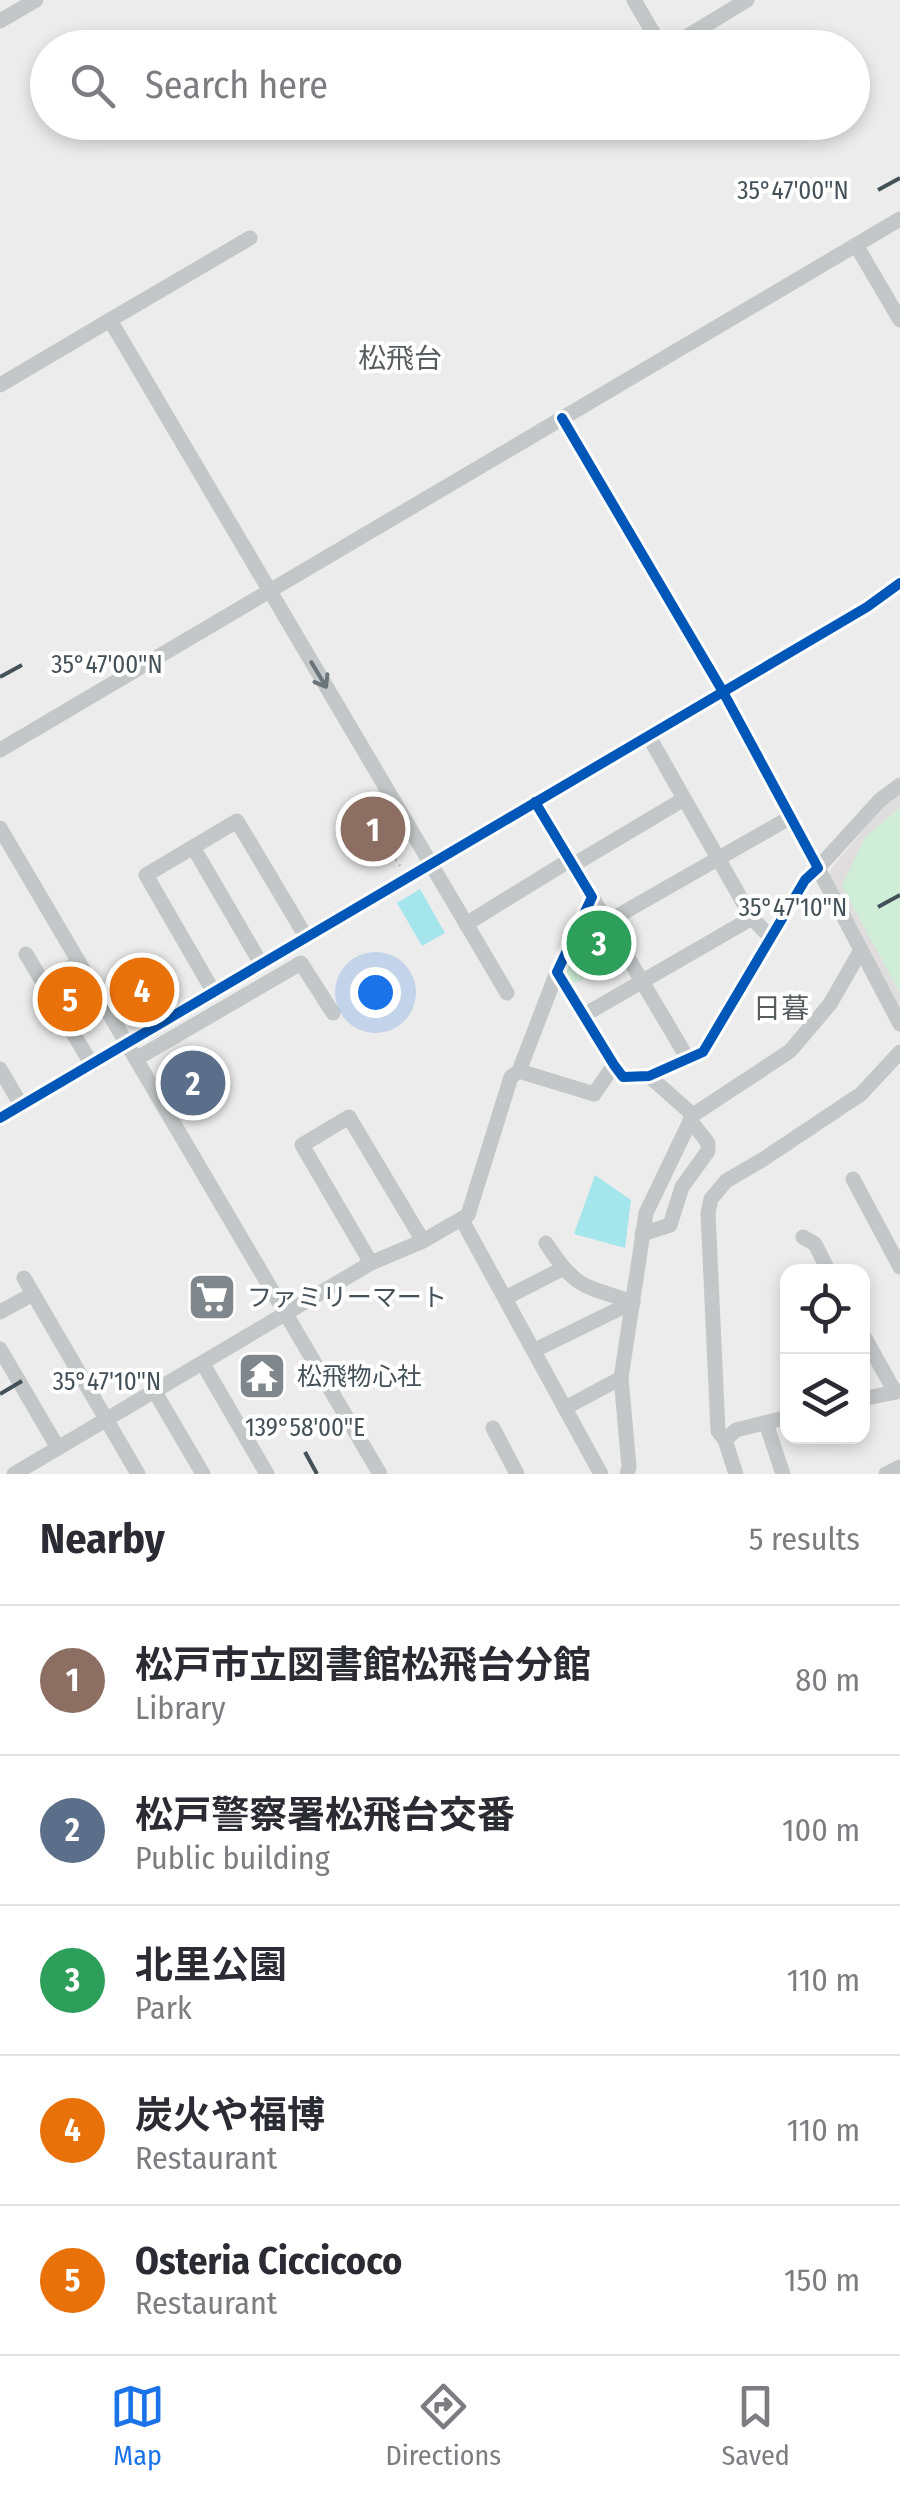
<!DOCTYPE html>
<html lang="en">
<head>
<meta charset="utf-8">
<style>
  :root { --surface:#fff; --page:#f7f7f7; --text:#2b2b33; --muted:#7c7c81; --line:#e1e1e2; --accent:#1a73e8 }
  body { margin:0; font-family:"Fira Sans Condensed","Noto Sans JP",sans-serif; background:var(--page); color:var(--text) }
  .controls { position:absolute; right:30px; bottom:30px; display:grid; overflow:hidden; border-radius:20px; box-shadow:0 5px 15px #0003 }
  .controls button { width:90px; height:90px; display:grid; place-items:center; padding:0; border:0; border-bottom:2px solid var(--line); background:var(--surface); color:var(--text); font:50px sans-serif }
  .you { position:absolute; left:375px; top:992px; width:35px; height:35px; margin:-25px; border:8px solid #fff; border-radius:50%; background:#1a73e8; box-shadow:0 0 0 15px #1a73e833 }
  .badge { display:grid; place-items:center; width:65px; height:65px; border-radius:50%; background:var(--accent); color:#fff; font-size:32px; font-weight:700 }
  .pin { position:absolute; translate:-50% -50%; border:5px solid #fff; box-shadow:0 2px 10px #0006 }
  .list { margin:0; padding:0; list-style:none }
  h2 { display:flex; justify-content:space-between; align-items:center; height:130px; margin:0; padding:0 40px; font-size:42px }
  h2 small { font-size:32px; font-weight:400; color:var(--muted) }
  .list li { display:grid; grid-template-columns:65px 1fr auto; gap:30px; align-items:center; box-sizing:border-box; height:150px; padding:0 40px; border-top:2px solid var(--line) }
  .list b { display:block; font-size:38px; white-space:nowrap }
  .list p { margin:0; font-size:32px; white-space:nowrap; color:var(--muted) }
  .list em { font-size:32px; font-style:normal; color:var(--muted) }
  .icon { flex:none; width:55px; height:55px; fill:none; stroke:currentColor; stroke-width:2; stroke-linecap:round; stroke-linejoin:round }
  .map { position:relative; flex:none; width:900px; height:1474px; overflow:hidden }
  .search { position:absolute; background:var(--surface); box-shadow:0 5px 15px #0003; left:30px; right:30px; top:30px; height:110px; display:flex; align-items:center; gap:25px; box-sizing:border-box; padding:0 35px; border-radius:55px; color:var(--muted); font-size:38px }
  .sheet { height:880px; background:var(--surface) }
  nav { display:flex; justify-content:space-around; align-items:center; box-sizing:border-box; height:140px; border-top:2px solid var(--line); background:var(--surface); font-size:28px; color:var(--muted) }
  nav a { display:grid; justify-items:center; gap:5px }
  nav .on { color:var(--accent) }
  .map>svg:first-child { display:block }
  .education { fill:#dfddde }
  .green { fill:#cfedd7 }
  .water { fill:#a4e6eb }
  .lines { fill:none; stroke-linecap:round; stroke-linejoin:round }
  .path { stroke:#b2c0ba; stroke-width:2.5; stroke-dasharray:8 5; stroke-linecap:butt }
  .minor { stroke:#c3c7c8; stroke-width:15 }
  .cycleway-casing { stroke:#fff; stroke-width:16 }
  .cycleway { stroke:#0057b8; stroke-width:10 }
  .oneway { stroke:#6a747a }
  .ticks { fill:none; stroke:#445158; stroke-width:4 }
  .labels { text-anchor:middle; stroke-width:8; stroke-linejoin:round; paint-order:stroke }
  .poi-label { font-size:25px; fill:#445158; stroke:#fff; text-anchor:start }
  .neighbourhood-label { font-size:28px; fill:#585d60; stroke:#fff }
  .ticks-label { font-size:25px; text-anchor:middle; fill:#445158; stroke:#fff; stroke-width:8; stroke-linejoin:round; paint-order:stroke }
</style>
</head>
<body>
<div class="map">
<svg width="900" height="1474" viewBox="0 0 900 1474">
  <rect width="100%" height="100%" fill="#edecec"/>
  <path class="education" d="M 900,793 L 900,1008 L 830,876 L 831,869 L 884,805 Z"/>
  <g class="green">
    <path d="M 900,808 L 900,993 L 842,886 L 866,836 Z"/>
    <path d="M 604,929 L 622,959 L 576,983 L 570,983 L 564,974 L 567,957 Z"/>
  </g>
  <g class="water">
    <path d="M 420,889 L 445,933 L 422,946 L 397,903 Z"/>
    <path d="M 595,1175 L 631,1200 L 625,1248 L 574,1234 Z"/>
  </g>
  <g class="lines">
    <path class="path" d="M 392,854 L 400,866"/>
    <g class="minor">
      <path d="M 634,0 L 662,48"/>
      <path d="M 0,21 L 36,0"/>
      <path d="M 668,48 L 747,0"/>
      <path d="M 856,245 L 900,320"/>
      <path d="M 110,320 L 250,238"/>
      <path d="M 0,385 L 110,320 L 507,993"/>
      <path d="M 648,735 L 752,918 L 770,937"/>
      <path d="M 0,750 L 900,219"/>
      <path d="M 900,785 L 880,800 L 818,868 L 900,1024"/>
      <path d="M 535,802 L 592,897 L 557,972 L 614,1065 L 623,1077 L 649,1076 L 703,1052 L 805,880 L 818,868 L 722,690 L 562,418"/>
      <path d="M 0,828 L 380,1474"/>
      <path d="M 193,847 L 260,962"/>
      <path d="M 573,865 L 684,799"/>
      <path d="M 592,897 L 688,1059"/>
      <path d="M 607,922 L 791,817"/>
      <path d="M 466,924 L 570,860"/>
      <path d="M 26,954 L 92,1065"/>
      <path d="M 43,983 L 78,963"/>
      <path d="M 213,991 L 146,875 L 237,821 L 305,935"/>
      <path d="M 584,1015 L 752,918"/>
      <path d="M 136,1059 L 301,963 L 333,1013"/>
      <path d="M 0,1069 L 21,1105"/>
      <path d="M 519,1071 L 594,1094 L 614,1065"/>
      <path d="M 649,1076 L 693,1115"/>
      <path d="M 0,1118 L 867,607 L 900,583"/>
      <path d="M 853,1179 L 900,1267"/>
      <path d="M 462,1220 L 601,1474"/>
      <path d="M 642,1234 L 670,1225 L 682,1187 L 708,1151 L 708,1143 L 690,1120"/>
      <path d="M 803,1237 L 815,1244 L 829,1272"/>
      <path d="M 546,1243 C 575,1289 585,1286 633,1302"/>
      <path d="M 371,1263 L 302,1145 L 349,1117 L 423,1241"/>
      <path d="M 24,1278 L 138,1474"/>
      <path d="M 507,1297 L 562,1269"/>
      <path d="M 0,1312 L 33,1294"/>
      <path d="M 862,1333 L 895,1392"/>
      <path d="M 0,1349 L 58,1448"/>
      <path d="M 535,1350 L 633,1302"/>
      <path d="M 203,1364 L 267,1474"/>
      <path d="M 155,1392 L 203,1474"/>
      <path d="M 862,1399 L 900,1391"/>
      <path d="M 565,1408 L 621,1378"/>
      <path d="M 766,1423 L 783,1474"/>
      <path d="M 493,1428 L 517,1474"/>
      <path d="M 725,1440 L 718,1431 L 708,1213 L 711,1199 L 726,1181 L 762,1160 L 861,1094 L 900,1052"/>
      <path d="M 14,1474 L 371,1263 L 423,1241 L 468,1215 L 511,1077 L 519,1071 L 557,972"/>
      <path d="M 627,1474 L 629,1467 L 621,1378 L 646,1213 L 693,1115 L 790,1051 L 830,1004 L 861,950"/>
      <path d="M 736,1474 L 725,1440 L 736,1430 L 788,1417"/>
      <path d="M 886,1474 L 900,1467"/>
    </g>
    <g class="cycleway-casing">
      <g id="cycleway">
        <path d="M 535,802 L 592,897 L 557,972 L 614,1065 L 623,1077 L 649,1076 L 703,1052 L 805,880 L 818,868 L 722,690 L 562,418"/>
        <path d="M 0,1118 L 867,607 L 900,583"/>
      </g>
    </g>
    <use href="#cycleway" class="cycleway"/>
  </g>
  <defs><path id="oneway-shaft" d="M-6 0H5M1.5-3L5.5 0L1.5 3" fill="none" stroke-width="1.6" stroke-linecap="round" stroke-linejoin="round" transform="scale(2.5)"/></defs>
  <use class="oneway" href="#oneway-shaft" transform="translate(319 675) rotate(59)"/>
  <path class="ticks" d="M 878,190 L 900,178M 0,677 L 22,665M 878,907 L 900,895M 0,1394 L 22,1381M 305,1452 L 317,1474"/>
  <defs>
    <g id="supermarket-square" transform="scale(2.5)"><rect x="-9" y="-9" width="18" height="18" rx="4" fill="#7f878c" stroke="#fff"/><path d="M-6-5.5h2.5l.6 2H6L4.5 2H-2.5L-4.4-4H-6ZM-1.5 3.2a1.3 1.3 0 1 0 .1 0ZM3 3.2a1.3 1.3 0 1 0 .1 0Z" fill="#fff"/></g>
    <g id="temple-square" transform="scale(2.5)"><rect x="-9" y="-9" width="18" height="18" rx="4" fill="#7f878c" stroke="#fff"/><path d="M0-6L5-2H3V0L6.5 2.5H4V6H1.5V3h-3V6H-4V2.5H-6.5L-3 0V-2H-5Z" fill="#fff"/></g>
  </defs>
  <g fill-rule="evenodd">
    <use href="#supermarket-square" x="212" y="1297"/>
    <use href="#temple-square" x="262" y="1376"/>
  </g>
  <g class="labels">
    <g class="poi-label">
      <text x="247" y="1306">ファミリーマート</text>
      <text x="297" y="1385">松飛物心社</text>
    </g>
    <g class="neighbourhood-label">
      <text x="400" y="368">松飛台</text>
      <text x="781" y="1018">日暮</text>
    </g>
  </g>
  <g class="ticks-label">
    <text x="793" y="199">35°47'00"N</text>
    <text x="107" y="673">35°47'00"N</text>
    <text x="793" y="916">35°47'10"N</text>
    <text x="107" y="1390">35°47'10"N</text>
    <text x="305" y="1436">139°58'00"E</text>
  </g>
</svg>
<div class="controls">
<button><svg class="icon" aria-label="locate" viewBox="0 0 24 24"><circle cx="12" cy="12" r="6"/><path d="M12 2v4M12 18v4M2 12h4M18 12h4"/></svg></button>
<button><svg class="icon" aria-label="layers" viewBox="0 0 24 24"><path d="M12 4l9 5-9 5-9-5zM3 14l9 5 9-5"/></svg></button>
</div>
<div class="you"></div>
<div class="pin badge" style="left:373px;top:829px;background:#8d6e63">1</div>
<div class="pin badge" style="left:193px;top:1083px;background:#5c6f8a">2</div>
<div class="pin badge" style="left:599px;top:943px;background:#2e9e5b">3</div>
<div class="pin badge" style="left:142px;top:990px;background:#e8710a">4</div>
<div class="pin badge" style="left:70px;top:999px;background:#e8710a">5</div>
<div class="search"><svg class="icon" aria-label="search" viewBox="0 0 24 24"><circle cx="10" cy="10" r="6"/><path d="M15 15l6 6"/></svg>Search here</div>
</div>
<section class="sheet">
<h2>Nearby<small>5 results</small></h2>
<ul class="list">
<li><span class="badge" style="background:#8d6e63">1</span><div><b>松戸市立図書館松飛台分館</b><p>Library</p></div><em>80 m</em></li>
<li><span class="badge" style="background:#5c6f8a">2</span><div><b>松戸警察署松飛台交番</b><p>Public building</p></div><em>100 m</em></li>
<li><span class="badge" style="background:#2e9e5b">3</span><div><b>北里公園</b><p>Park</p></div><em>110 m</em></li>
<li><span class="badge" style="background:#e8710a">4</span><div><b>炭火や福博</b><p>Restaurant</p></div><em>110 m</em></li>
<li><span class="badge" style="background:#e8710a">5</span><div><b>Osteria Ciccicoco</b><p>Restaurant</p></div><em>150 m</em></li>
</ul>
</section>
<nav>
<a class="on"><svg class="icon" aria-label="map" viewBox="0 0 24 24"><path d="M3 6l6-2 6 2 6-2v14l-6 2-6-2-6 2zM9 4v14M15 6v14"/></svg>Map</a>
<a><svg class="icon" aria-label="directions" viewBox="0 0 24 24"><path d="M12 3l9 9-9 9-9-9zM9 14v-3h6M13 9l2 2-2 2"/></svg>Directions</a>
<a><svg class="icon" aria-label="saved" viewBox="0 0 24 24"><path d="M7 4h10v16l-5-4-5 4z"/></svg>Saved</a>
</nav>
</body>
</html>
